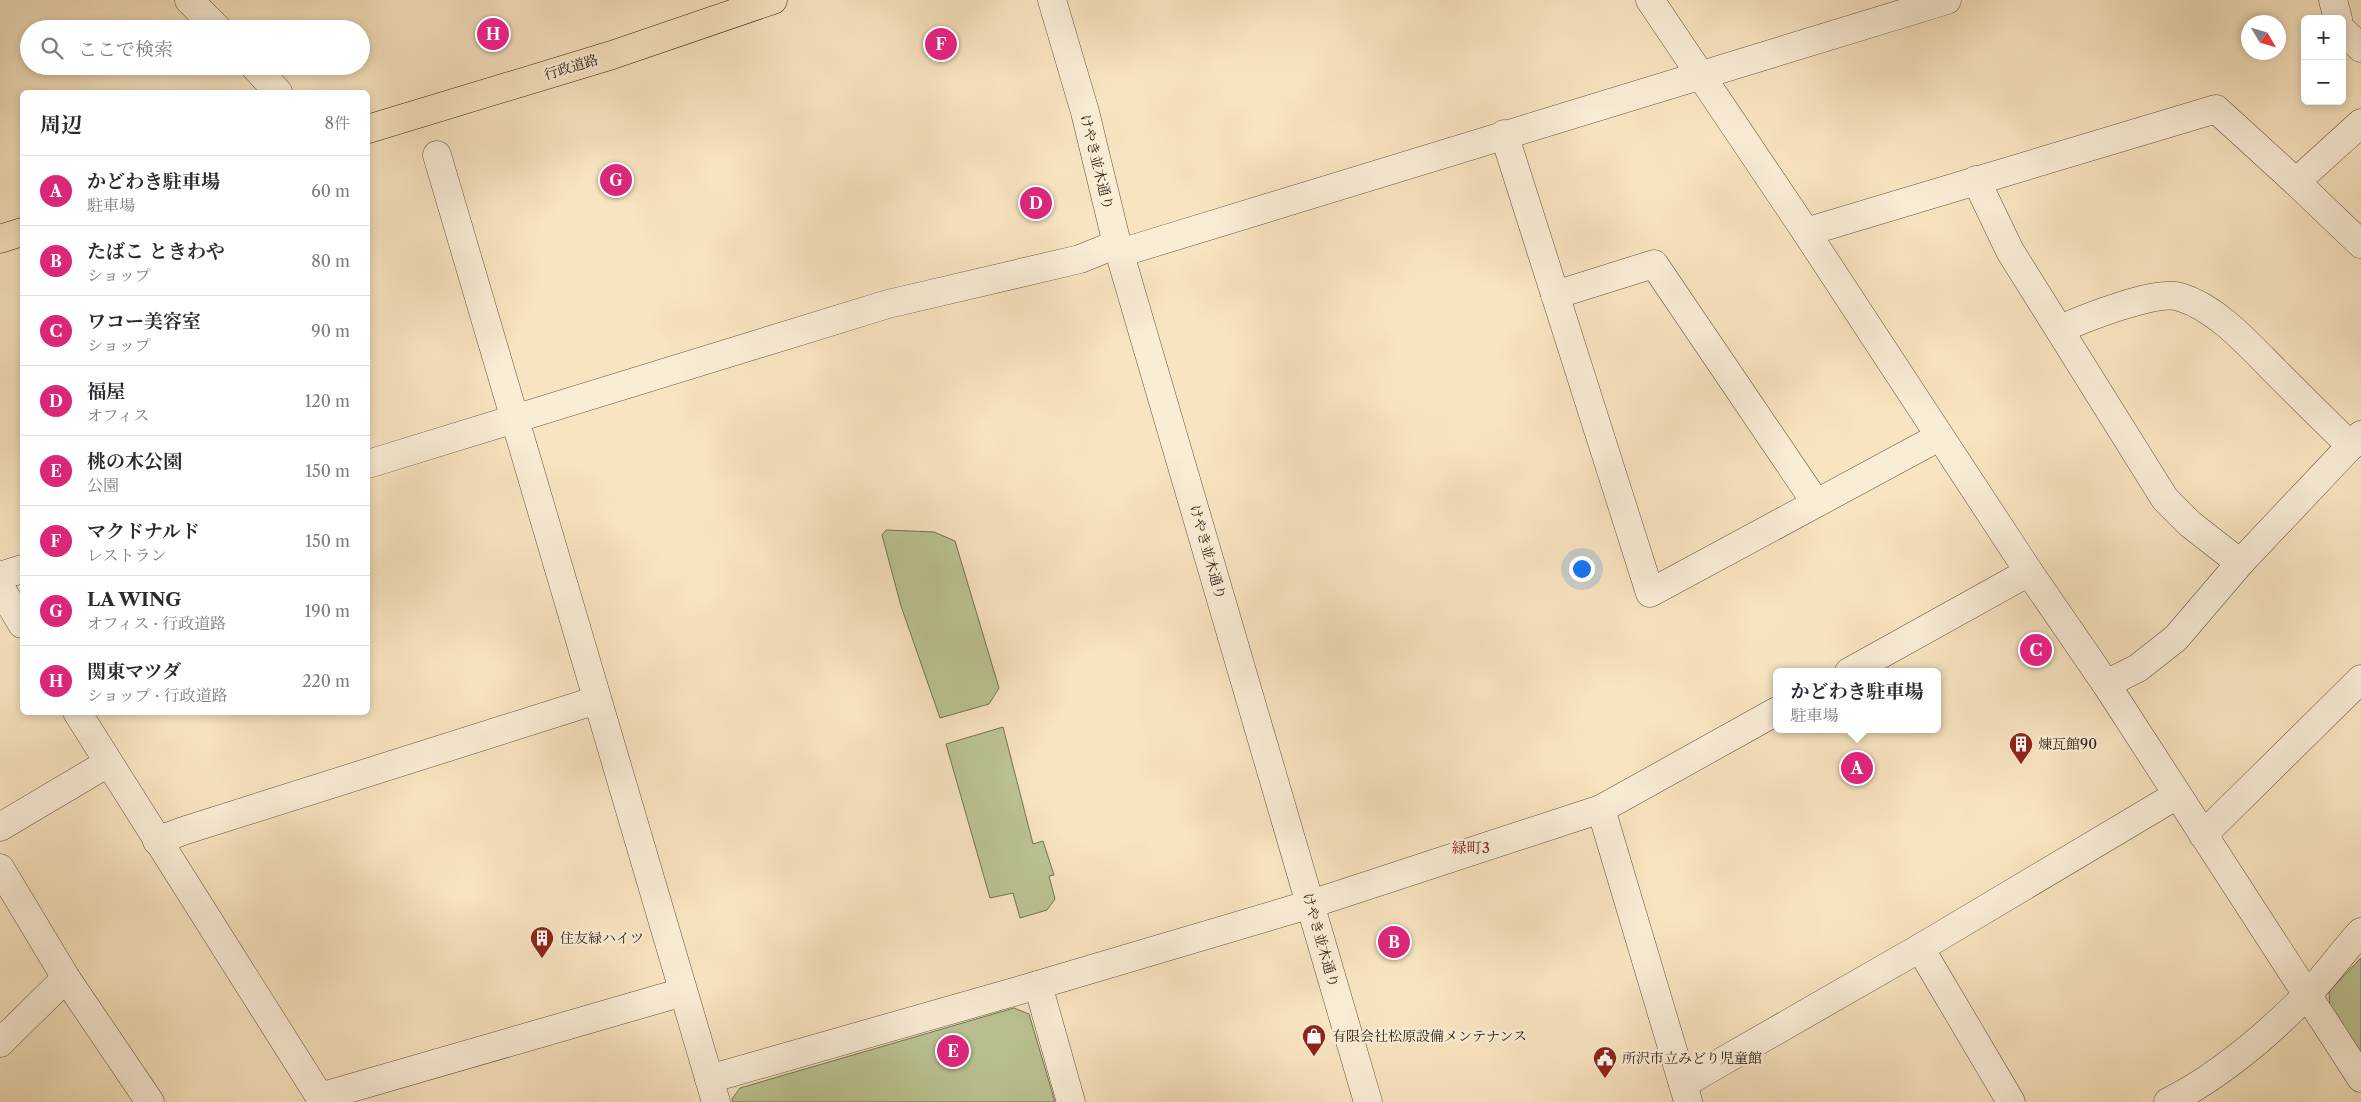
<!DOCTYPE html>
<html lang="ja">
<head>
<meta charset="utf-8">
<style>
  :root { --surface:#fff; --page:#f2f2f3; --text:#2b2b33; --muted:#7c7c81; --line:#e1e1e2; --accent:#db2777 }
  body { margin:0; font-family:"Libre Caslon Text","Noto Serif JP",serif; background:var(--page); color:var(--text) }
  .controls { position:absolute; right:15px; top:15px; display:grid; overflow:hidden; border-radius:8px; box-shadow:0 2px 8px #0003 }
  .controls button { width:45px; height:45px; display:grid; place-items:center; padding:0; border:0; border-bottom:1px solid var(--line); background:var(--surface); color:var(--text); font:25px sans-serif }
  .compass { position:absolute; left:2241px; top:15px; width:45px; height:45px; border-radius:50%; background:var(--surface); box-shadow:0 2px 8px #0003; rotate:128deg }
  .you { position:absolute; left:1581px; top:568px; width:18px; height:18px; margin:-12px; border:4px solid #fff; border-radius:50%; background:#1a73e8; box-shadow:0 0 0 8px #1a73e833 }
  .badge { display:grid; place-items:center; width:32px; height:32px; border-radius:50%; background:var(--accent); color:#fff; font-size:16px; font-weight:700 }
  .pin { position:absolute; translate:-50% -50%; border:2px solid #fff; box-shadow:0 1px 5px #0006 }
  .popup { position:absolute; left:1773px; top:668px; width:168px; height:65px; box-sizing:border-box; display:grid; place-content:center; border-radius:8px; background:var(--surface); filter:drop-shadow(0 1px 4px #0005); font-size:16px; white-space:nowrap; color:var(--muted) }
  .popup b { font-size:19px; color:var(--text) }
  .popup::after { content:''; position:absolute; left:50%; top:100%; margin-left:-10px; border:10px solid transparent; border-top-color:var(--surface) }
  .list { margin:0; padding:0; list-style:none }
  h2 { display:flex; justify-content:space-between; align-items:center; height:65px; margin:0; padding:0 20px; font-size:21px }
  h2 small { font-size:16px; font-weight:400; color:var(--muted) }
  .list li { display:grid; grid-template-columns:32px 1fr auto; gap:15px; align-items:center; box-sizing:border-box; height:70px; padding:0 20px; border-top:1px solid var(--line) }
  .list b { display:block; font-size:19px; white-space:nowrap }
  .list p { margin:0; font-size:16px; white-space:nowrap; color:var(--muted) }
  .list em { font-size:16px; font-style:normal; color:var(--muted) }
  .icon { flex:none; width:28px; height:28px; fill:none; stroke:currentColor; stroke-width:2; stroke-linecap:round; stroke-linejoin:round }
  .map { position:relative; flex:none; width:2361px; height:1102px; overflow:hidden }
  .search { position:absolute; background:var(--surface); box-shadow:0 2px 8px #0003; left:20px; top:20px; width:350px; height:55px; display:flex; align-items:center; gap:12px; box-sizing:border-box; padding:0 18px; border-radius:28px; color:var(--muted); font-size:19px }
  .panel { position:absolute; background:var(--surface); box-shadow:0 2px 8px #0003; left:20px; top:90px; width:350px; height:625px; border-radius:8px }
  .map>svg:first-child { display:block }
  .green { fill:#bcc493; stroke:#747255 }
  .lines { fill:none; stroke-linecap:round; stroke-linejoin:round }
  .minor-casing { stroke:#5e5141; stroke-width:29 }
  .tertiary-casing { stroke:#5e5141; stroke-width:29 }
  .trunk-casing { stroke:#2b2017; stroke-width:29 }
  .minor { stroke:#faedd6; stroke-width:28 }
  .tertiary { stroke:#faedd6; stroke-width:28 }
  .trunk { stroke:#f8e4c0; stroke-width:28 }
  .labels { text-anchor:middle; stroke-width:4.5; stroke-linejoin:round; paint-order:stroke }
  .street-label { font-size:14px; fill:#2b2017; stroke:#faedd6 }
  .poi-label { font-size:14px; fill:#2b2017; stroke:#faedd6; text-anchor:start }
  .neighbourhood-label { font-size:15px; fill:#7a1f14; stroke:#faedd6 }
</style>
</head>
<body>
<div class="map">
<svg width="2361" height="1102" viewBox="0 0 2361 1102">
  <rect width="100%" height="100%" fill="#f8e4c0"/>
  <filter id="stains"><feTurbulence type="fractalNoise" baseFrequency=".004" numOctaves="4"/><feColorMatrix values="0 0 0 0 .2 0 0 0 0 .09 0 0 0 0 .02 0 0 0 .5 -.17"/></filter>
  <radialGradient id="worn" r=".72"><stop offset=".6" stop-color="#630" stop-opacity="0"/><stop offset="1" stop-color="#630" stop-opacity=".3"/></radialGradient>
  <g class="green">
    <path d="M 886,530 L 934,532 L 955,541 L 999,688 L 989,704 L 940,718 L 901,606 L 882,535 Z"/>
    <path d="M 1003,727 L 1033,844 L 1043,841 L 1054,875 L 1049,876 L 1055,899 L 1047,910 L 1020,918 L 1013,893 L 990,898 L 946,744 Z"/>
    <path d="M 2361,958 L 2361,1054 L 2330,1007 L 2329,991 Z"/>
    <path d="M 1014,1008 L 1029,1014 L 1055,1102 L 733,1102 L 732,1099 L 740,1088 Z"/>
  </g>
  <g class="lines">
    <g class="minor-casing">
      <g id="minor">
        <path d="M 189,0 L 218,29"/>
        <path d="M 1650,0 L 1806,232 L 2029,572 L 2106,684 L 2361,1078"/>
        <path d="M 2333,0 L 2338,19"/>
        <path d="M 2342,30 L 2361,48"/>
        <path d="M 254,66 L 278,92"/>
        <path d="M 2361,123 L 2296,182 L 2361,244"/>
        <path d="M 1504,134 L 1650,593 L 1939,437"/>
        <path d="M 437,155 L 716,1102"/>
        <path d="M 1976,180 L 2010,251 L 2165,499 L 2190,524 L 2240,563 L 2361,435"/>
        <path d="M 1806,232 L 2216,109 L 2296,182"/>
        <path d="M 1120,253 L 1947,0"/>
        <path d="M 1555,295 L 1654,264 L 1816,503"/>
        <path d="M 2060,329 C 2083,319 2157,289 2180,297 C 2217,308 2249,345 2275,371 C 2300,396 2325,421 2351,446"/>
        <path d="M 368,464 L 888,304 L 1080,259 L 1117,244"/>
        <path d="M 0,576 L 22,569"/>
        <path d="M 0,587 L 22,624"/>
        <path d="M 1849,672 L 2029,572"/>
        <path d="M 2106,684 L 2138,668 L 2176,638 L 2240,563"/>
        <path d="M 77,712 L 323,1102"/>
        <path d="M 1601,809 L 1688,1101"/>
        <path d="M 0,827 L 108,763"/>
        <path d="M 2203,835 L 2361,679"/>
        <path d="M 157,841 L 183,831 L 597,700"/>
        <path d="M 0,868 L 66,978 L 150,1102"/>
        <path d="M 1920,948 L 2011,1102"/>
        <path d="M 1038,985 L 1071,1102"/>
        <path d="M 0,1043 L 66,978"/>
        <path d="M 709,1079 L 1031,987 L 1311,904 L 1601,809 L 1777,711"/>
        <path d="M 1683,1084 L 1920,948 L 2177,795"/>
        <path d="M 320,1097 L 683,992"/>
        <path d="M 2168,1102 C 2220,1076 2265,1037 2306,996 C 2326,976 2342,952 2361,932"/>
      </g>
    </g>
    <g class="tertiary-casing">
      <path id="tertiary" d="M 1052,0 L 1085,112 L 1117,244 L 1368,1102"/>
    </g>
    <g class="trunk-casing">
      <g id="trunk">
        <path d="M 368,129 L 612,55 L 773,0"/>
        <path d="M 0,239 L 22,232"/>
      </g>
    </g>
    <use href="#minor" class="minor"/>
    <use href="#tertiary" class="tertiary"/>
    <use href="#trunk" class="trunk"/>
  </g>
  <defs>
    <g id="building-pin" transform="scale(1.25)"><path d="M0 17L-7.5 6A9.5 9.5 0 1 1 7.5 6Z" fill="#8f2418" stroke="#faedd6"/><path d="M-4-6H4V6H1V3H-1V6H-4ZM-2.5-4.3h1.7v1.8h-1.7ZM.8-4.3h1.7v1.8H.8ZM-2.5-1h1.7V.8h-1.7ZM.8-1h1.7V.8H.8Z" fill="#fff"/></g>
    <g id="shop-pin" transform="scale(1.25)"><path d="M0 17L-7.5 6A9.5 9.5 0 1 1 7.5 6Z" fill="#8f2418" stroke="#faedd6"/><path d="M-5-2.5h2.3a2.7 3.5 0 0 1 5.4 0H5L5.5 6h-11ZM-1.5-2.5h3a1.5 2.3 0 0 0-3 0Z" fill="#fff"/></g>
    <g id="civic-pin" transform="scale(1.25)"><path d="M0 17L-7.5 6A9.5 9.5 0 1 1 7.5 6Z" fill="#8f2418" stroke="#faedd6"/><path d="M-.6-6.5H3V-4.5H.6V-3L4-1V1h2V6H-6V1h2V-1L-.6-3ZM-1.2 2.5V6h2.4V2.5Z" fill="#fff"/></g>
  </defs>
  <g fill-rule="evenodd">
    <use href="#building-pin" x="2021" y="744"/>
    <use href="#building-pin" x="542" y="938"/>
    <use href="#shop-pin" x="1314" y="1036"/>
    <use href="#civic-pin" x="1605" y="1058"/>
  </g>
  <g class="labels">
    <g class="street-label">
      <text transform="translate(571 67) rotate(-17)" y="5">行政道路</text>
      <text transform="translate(1097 162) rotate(76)" y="5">けやき並木通り</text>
      <text transform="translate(1208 552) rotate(74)" y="5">けやき並木通り</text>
      <text transform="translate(1321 940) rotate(74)" y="5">けやき並木通り</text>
    </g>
    <g class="poi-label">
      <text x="2038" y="749">煉瓦館90</text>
      <text x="560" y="943">住友緑ハイツ</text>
      <text x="1332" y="1041">有限会社松原設備メンテナンス</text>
      <text x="1622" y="1063">所沢市立みどり児童館</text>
    </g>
    <g class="neighbourhood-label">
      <text x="1471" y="853">緑町3</text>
    </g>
  </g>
  <rect width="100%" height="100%" filter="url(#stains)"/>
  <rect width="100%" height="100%" fill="url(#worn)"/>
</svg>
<div class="controls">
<button>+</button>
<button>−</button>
</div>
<svg class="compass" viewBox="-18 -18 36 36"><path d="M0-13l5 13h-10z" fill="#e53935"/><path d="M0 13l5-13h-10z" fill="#7c7c81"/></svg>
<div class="you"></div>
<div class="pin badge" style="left:1857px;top:768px">A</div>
<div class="popup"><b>かどわき駐車場</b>駐車場</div>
<div class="pin badge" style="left:1394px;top:942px">B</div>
<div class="pin badge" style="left:2036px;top:650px">C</div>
<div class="pin badge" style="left:1036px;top:203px">D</div>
<div class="pin badge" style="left:953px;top:1051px">E</div>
<div class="pin badge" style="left:941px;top:44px">F</div>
<div class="pin badge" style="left:616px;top:180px">G</div>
<div class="pin badge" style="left:493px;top:34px">H</div>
<div class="search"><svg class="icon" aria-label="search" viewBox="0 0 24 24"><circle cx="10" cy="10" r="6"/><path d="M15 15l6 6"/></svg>ここで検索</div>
<section class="panel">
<h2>周辺<small>8件</small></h2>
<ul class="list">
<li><span class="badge">A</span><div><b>かどわき駐車場</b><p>駐車場</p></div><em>60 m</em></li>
<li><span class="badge">B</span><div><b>たばこ ときわや</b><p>ショップ</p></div><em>80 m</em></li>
<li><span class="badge">C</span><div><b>ワコー美容室</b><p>ショップ</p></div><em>90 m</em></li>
<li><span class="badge">D</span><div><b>福屋</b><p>オフィス</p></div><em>120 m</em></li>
<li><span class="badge">E</span><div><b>桃の木公園</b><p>公園</p></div><em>150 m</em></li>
<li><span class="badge">F</span><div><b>マクドナルド</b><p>レストラン</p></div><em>150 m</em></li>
<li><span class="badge">G</span><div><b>LA WING</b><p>オフィス · 行政道路</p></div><em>190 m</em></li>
<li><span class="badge">H</span><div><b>関東マツダ</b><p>ショップ · 行政道路</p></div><em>220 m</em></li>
</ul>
</section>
</div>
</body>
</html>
